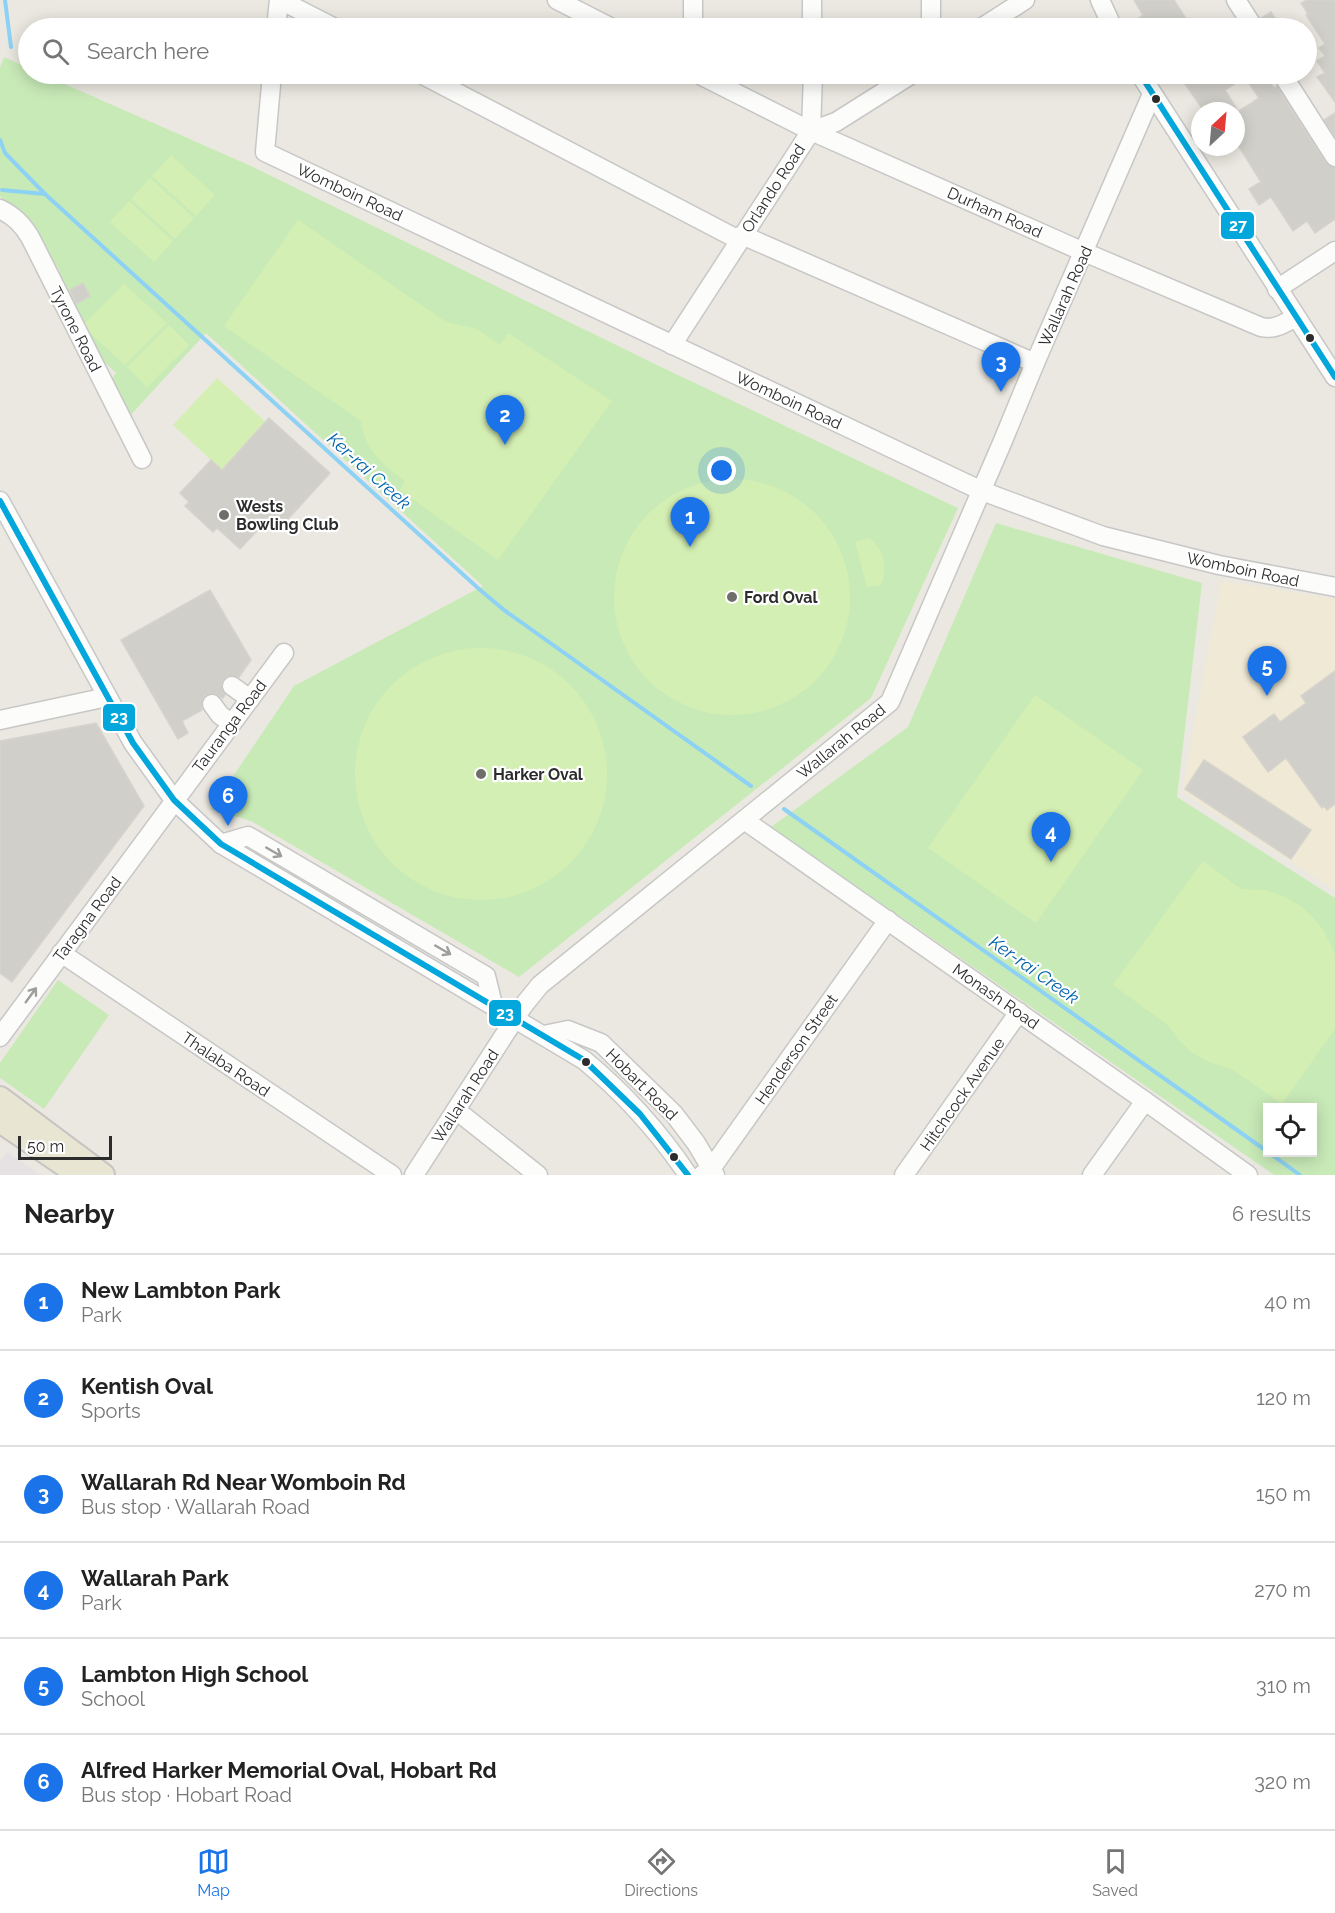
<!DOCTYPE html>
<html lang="en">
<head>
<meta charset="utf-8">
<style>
  :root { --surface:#fff; --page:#f6f6f6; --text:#222; --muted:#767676; --line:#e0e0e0; --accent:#1a73e8 }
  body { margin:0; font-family:Raleway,sans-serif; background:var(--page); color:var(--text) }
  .controls { position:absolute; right:18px; bottom:18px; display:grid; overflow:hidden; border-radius:0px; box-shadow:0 3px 15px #0003 }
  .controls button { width:54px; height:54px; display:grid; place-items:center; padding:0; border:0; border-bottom:2px solid var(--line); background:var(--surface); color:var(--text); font:30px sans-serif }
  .compass { position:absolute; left:1191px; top:102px; width:54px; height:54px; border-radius:50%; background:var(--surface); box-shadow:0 3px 15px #0003; rotate:26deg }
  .scale { position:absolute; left:18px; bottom:15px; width:94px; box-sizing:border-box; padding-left:6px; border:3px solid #2c2c2c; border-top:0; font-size:16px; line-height:21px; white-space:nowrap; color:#2c2c2c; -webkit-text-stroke:4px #fff; paint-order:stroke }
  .you { position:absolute; left:722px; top:471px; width:21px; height:21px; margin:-15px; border:4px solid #fff; border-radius:50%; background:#1a73e8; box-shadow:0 0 0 9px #1a73e833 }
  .badge { display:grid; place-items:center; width:39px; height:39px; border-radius:50%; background:var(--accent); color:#fff; font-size:20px; font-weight:700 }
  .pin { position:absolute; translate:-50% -50px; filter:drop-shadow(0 2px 3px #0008) }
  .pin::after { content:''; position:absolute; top:32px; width:21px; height:18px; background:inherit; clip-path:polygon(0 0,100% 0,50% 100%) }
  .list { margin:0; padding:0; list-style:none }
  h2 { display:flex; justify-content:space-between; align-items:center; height:78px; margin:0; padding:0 24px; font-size:26px }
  h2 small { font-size:20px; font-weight:400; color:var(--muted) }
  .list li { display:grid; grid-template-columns:39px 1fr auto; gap:18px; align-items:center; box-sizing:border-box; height:96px; padding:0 24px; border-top:2px solid var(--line) }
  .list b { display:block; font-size:22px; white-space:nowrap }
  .list p { margin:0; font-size:20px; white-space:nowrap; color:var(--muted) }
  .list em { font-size:20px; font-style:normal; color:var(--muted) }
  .icon { flex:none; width:33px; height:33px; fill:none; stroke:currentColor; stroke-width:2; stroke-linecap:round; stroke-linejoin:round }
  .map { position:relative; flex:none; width:1335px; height:1175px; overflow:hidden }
  .search { position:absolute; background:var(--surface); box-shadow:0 3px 15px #0003; left:18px; right:18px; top:18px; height:66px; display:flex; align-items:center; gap:15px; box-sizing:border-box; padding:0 21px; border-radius:33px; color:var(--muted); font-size:22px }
  .sheet { height:654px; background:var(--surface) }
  nav { display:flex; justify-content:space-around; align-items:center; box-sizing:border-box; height:84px; border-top:2px solid var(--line); background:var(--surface); font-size:16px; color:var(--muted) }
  nav a { display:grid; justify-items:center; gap:3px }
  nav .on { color:var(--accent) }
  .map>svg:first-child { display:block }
  .industrial { fill:#e6e2e4 }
  .education { fill:#efe9d5 }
  .green { fill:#c8eab7; fill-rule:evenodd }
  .pitch { fill:#d4efb3 }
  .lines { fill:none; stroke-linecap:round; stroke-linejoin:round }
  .stream { stroke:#8dd2f4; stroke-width:4 }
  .building { fill:#d1cfc9; stroke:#d6d3cd; stroke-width:1.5 }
  .minor-casing { stroke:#c8c7c7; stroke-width:21 }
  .major-casing { stroke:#c6c5c2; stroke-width:26 }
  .minor { stroke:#fcfcfa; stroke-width:18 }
  .major { stroke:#e9e5d3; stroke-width:22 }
  .bus-1-casing { stroke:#fff; stroke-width:10 }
  .bus-2-casing { stroke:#fff; stroke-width:10 }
  .bus-1 { stroke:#04a7dc; stroke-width:6 }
  .bus-2 { stroke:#04a7dc; stroke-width:6 }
  .oneway { stroke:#9e9e9d }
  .bus-dot { fill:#2c2c2c; stroke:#fff; stroke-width:2 }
  .poi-dot { fill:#6f6e6b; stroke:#fff; stroke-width:2 }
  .labels { text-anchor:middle; stroke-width:4.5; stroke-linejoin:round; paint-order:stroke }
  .street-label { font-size:16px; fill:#2c2c2c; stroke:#fff }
  .poi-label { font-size:16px; font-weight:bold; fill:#2c2c2c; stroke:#fff; text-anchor:start }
  .water-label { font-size:18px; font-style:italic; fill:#0063ac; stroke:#fff }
  .line-badge { stroke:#fff; stroke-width:2 }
  .badge-label { font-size:16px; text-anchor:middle; font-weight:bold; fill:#fff }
</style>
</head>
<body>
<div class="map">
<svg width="1335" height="1175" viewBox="0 0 1335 1175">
  <rect width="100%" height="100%" fill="#ebe8e1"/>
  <path class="industrial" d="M 7,1152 L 41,1175 L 0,1175 L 0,1162 Z"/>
  <path class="education" d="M 1221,581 L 1335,599 L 1335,890 L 1182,792 Z"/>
  <g class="green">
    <path d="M 4,57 L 28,68 L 28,74 L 42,74 L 251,166 L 659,366 L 958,508 L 871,698 L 519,977 L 251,821 L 211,809 L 294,686 L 483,586 L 206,333 L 128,418 L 107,386 L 116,373 L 78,337 L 53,276 L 60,272 L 42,240 L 34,244 L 0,196 L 0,67 Z"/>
    <path d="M 996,523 L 1202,583 L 1177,797 L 1335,898 L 1335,1175 L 1274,1175 L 771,827 L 908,727 ZM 1268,1108 L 1312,1108 L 1312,1152 L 1268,1152 Z"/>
    <path d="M 58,980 L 109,1015 L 44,1109 L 0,1078 L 0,1063 Z"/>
  </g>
  <g class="pitch">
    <path d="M 171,155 L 215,195 L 196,216 L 152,176 Z"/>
    <path d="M 150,178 L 194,218 L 175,239 L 131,199 Z"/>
    <path d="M 129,201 L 173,241 L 154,262 L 110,222 Z"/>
    <path d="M 298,220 L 446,322 L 477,329 L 500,345 L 508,333 L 612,401 L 498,560 L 400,490 L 405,481 C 383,465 365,450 361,421 L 224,326 Z"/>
    <path d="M 124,284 L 167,323 L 125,365 L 82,326 Z"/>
    <path d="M 169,325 L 189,345 L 147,387 L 127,367 Z"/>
    <path d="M 217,378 L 266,422 L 222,470 L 173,425 Z"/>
    <circle cx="732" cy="597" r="118"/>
    <path d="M 870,538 C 884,550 888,568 881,585 L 867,587 L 855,542 Z"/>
    <circle cx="481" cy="774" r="126"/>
    <path d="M 1035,695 L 1143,770 L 1036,923 L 928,848 Z"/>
    <path d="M 1203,861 L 1241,889 L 1266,890 L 1283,896 L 1299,905 L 1313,917 L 1324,931 L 1335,954 L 1335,1029 L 1282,1104 L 1232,1069 L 1209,1062 L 1193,1053 L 1180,1041 L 1168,1025 L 1113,985 Z"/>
  </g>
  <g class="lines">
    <g class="stream">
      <path d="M 5,0 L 11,47"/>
      <path d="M 0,140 L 5,153 L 45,194 L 479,589 L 504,610 L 751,786"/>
      <path d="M 2,190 L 45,194"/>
      <path d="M 784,809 L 1268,1152"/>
      <path d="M 1268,1152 L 1300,1175"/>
    </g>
  </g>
  <g class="building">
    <path d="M 1134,0 L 1174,0 L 1192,28 L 1144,28 L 1138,19 L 1143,15 Z"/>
    <path d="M 1307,0 L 1335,0 L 1335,102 L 1317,77 L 1325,73 L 1317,61 L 1325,56 L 1319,48 L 1325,44 L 1306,15 L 1308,14 L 1301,3 Z"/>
    <path d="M 1271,12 L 1277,21 L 1265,28 L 1261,18 Z"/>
    <path d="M 1178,74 L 1234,74 L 1239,81 L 1225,90 L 1238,111 L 1204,111 Z"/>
    <path d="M 1254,74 L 1264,74 L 1274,88 L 1277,87 L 1326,163 L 1335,168 L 1335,219 L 1315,233 L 1307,221 L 1293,231 L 1271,197 L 1259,205 L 1249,189 L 1261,182 L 1236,142 L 1236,113 L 1259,98 L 1246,79 Z"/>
    <path d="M 1335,113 L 1335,136 L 1324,120 Z"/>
    <path d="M 83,283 L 90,296 L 76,304 L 70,290 Z"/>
    <path d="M 269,418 L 330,473 L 279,529 L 268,519 L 240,549 L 217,528 L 213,532 L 185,506 L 189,502 L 180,493 L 211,460 L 222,470 Z"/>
    <path d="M 210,590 L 251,660 L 239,677 L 228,676 L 223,680 L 221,685 L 225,695 L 223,698 L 211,693 L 205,695 L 202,700 L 202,710 L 182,721 L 188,733 L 178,739 L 121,640 Z"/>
    <path d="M 1335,671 L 1335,804 L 1327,810 L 1324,806 L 1322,808 L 1286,758 L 1268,772 L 1243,737 L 1274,714 L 1280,722 L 1306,703 L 1301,696 Z"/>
    <path d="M 96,723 L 144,806 L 12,982 L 0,973 L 0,741 Z"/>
    <path d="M 1204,760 L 1311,830 L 1291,859 L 1185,789 Z"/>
  </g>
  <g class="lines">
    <g class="minor-casing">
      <g id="minor">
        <path d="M 280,0 L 335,28"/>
        <path d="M 557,0 L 612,28"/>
        <path d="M 693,0 L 693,28"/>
        <path d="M 812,0 L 812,28"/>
        <path d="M 931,0 L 931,28"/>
        <path d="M 1100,0 L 1113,28"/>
        <path d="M 1236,0 L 1254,28"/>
        <path d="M 276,28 L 279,0"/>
        <path d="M 981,28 L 1025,0"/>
        <path d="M 272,74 L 265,152 L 982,491 L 1103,536 L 1219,565 L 1335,587"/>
        <path d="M 421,74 L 739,240"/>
        <path d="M 698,74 L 811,131 L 1084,252 L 1261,327 C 1275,330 1283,324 1296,317"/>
        <path d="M 1140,74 L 1335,377"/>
        <path d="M 1282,74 L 1335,157"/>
        <path d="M 811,131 L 813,74"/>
        <path d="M 0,209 C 14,216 22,224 30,237 L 142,459"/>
        <path d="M 742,235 L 1035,363"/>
        <path d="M 1277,289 L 1335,251"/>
        <path d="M 672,345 L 811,131 L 836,122 L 912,74"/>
        <path d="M 0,501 L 133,743 L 174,800 L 221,844 L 584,1060 C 624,1093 659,1132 688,1175"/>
        <path d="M 232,686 L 250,699"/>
        <path d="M 212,704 L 220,715 L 231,723"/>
        <path d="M 0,720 L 107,697"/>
        <path d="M 744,820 L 1145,1101 L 1248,1175"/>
        <path d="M 221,844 L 248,836 L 486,976 L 493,1005"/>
        <path d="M 61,953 L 392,1175"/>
        <path d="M 544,1035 L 568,1030 L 601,1043 L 674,1114 L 696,1143 L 715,1175"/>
        <path d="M 0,1037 L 284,653"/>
        <path d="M 456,1110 L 538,1175"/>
        <path d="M 414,1175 L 523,1006 L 540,985 L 890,702 L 1002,443 L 1035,363 L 1152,94"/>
        <path d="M 702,1175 L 711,1169 L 718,1159 L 888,920"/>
        <path d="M 904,1175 L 1019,1012"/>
        <path d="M 1092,1175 L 1145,1101"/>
      </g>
    </g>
    <g class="major-casing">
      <g id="major">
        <path d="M 0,1098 L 103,1175"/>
        <path d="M 0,1121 L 79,1175"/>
      </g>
    </g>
    <use href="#minor" class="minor"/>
    <use href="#major" class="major"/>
    <g class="bus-1-casing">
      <path id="bus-1" d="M 0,501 L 133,743 L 174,800 L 221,844 L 584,1060 L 640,1114 L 688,1175"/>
    </g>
    <g class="bus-2-casing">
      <path id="bus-2" d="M 1140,74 L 1335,377"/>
    </g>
    <use href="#bus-1" class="bus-1"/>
    <use href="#bus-2" class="bus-2"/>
  </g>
  <defs><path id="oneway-shaft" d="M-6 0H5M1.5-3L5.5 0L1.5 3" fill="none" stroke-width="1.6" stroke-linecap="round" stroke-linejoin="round" transform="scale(1.5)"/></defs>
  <g class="oneway">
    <use href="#oneway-shaft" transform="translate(274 852) rotate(30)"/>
    <use href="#oneway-shaft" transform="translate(443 950) rotate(30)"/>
    <use href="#oneway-shaft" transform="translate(31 995) rotate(-54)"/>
  </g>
  <g class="bus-dot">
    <circle cx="1156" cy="99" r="5"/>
    <circle cx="1310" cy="338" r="5"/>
    <circle cx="586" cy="1062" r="5"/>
    <circle cx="674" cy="1157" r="5"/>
  </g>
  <g class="poi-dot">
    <circle cx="224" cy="515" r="6"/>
    <circle cx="732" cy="597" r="6"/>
    <circle cx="481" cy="774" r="6"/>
  </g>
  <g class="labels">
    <g class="street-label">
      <text transform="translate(773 188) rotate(-57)" y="6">Orlando Road</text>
      <text transform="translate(350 192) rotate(25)" y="6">Womboin Road</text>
      <text transform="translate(995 212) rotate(24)" y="6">Durham Road</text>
      <text transform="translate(1065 296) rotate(-66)" y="6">Wallarah Road</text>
      <text transform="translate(76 329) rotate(63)" y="6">Tyrone Road</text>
      <text transform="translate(789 400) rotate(25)" y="6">Womboin Road</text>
      <text transform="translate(1243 569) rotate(12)" y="6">Womboin Road</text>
      <text transform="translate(229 726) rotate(-53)" y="6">Tauranga Road</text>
      <text transform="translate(841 741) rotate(-39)" y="6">Wallarah Road</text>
      <text transform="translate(87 919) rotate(-53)" y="6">Taragna Road</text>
      <text transform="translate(996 996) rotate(35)" y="6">Monash Road</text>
      <text transform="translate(796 1049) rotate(-55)" y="6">Henderson Street</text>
      <text transform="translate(226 1064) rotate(34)" y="6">Thalaba Road</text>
      <text transform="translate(642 1084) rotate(45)" y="6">Hobart Road</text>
      <text transform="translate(962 1094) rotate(-55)" y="6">Hitchcock Avenue</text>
      <text transform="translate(465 1096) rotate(-57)" y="6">Wallarah Road</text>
    </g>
    <g class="poi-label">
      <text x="236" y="512">Wests<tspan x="236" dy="18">Bowling Club</tspan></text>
      <text x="744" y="603">Ford Oval</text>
      <text x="493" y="780">Harker Oval</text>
    </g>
    <g class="water-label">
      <text transform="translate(369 471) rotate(42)" y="6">Ker-rai Creek</text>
      <text transform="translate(1034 970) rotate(35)" y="6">Ker-rai Creek</text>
    </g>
  </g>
  <g class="line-badge">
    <rect x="1220" y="211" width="35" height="29" rx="6" fill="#04a7dc"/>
    <rect x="102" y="703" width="34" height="29" rx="6" fill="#04a7dc"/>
    <rect x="488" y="999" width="34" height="28" rx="6" fill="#04a7dc"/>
  </g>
  <g class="badge-label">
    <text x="1238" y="231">27</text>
    <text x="119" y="723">23</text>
    <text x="505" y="1019">23</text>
  </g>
</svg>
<div class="controls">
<button><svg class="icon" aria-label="locate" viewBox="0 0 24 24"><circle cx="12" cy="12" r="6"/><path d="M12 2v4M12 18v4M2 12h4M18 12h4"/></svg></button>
</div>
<svg class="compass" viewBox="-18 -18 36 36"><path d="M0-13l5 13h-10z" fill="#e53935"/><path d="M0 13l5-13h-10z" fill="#767676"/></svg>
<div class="scale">50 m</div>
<div class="you"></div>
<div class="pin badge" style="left:690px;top:547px">1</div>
<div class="pin badge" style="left:505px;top:445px">2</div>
<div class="pin badge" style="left:1001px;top:392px">3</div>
<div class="pin badge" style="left:1051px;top:862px">4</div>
<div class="pin badge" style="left:1267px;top:696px">5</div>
<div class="pin badge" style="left:228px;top:826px">6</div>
<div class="search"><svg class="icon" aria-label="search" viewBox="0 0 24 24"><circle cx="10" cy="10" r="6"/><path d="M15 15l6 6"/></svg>Search here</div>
</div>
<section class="sheet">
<h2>Nearby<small>6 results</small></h2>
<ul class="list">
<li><span class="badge">1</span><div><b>New Lambton Park</b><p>Park</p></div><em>40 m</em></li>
<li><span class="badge">2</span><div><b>Kentish Oval</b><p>Sports</p></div><em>120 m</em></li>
<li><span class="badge">3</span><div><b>Wallarah Rd Near Womboin Rd</b><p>Bus stop · Wallarah Road</p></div><em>150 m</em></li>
<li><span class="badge">4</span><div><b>Wallarah Park</b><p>Park</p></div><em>270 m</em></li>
<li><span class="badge">5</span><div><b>Lambton High School</b><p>School</p></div><em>310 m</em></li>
<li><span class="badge">6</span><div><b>Alfred Harker Memorial Oval, Hobart Rd</b><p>Bus stop · Hobart Road</p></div><em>320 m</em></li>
</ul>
</section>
<nav>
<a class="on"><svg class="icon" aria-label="map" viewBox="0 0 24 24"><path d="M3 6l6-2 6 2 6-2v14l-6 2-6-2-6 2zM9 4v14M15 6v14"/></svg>Map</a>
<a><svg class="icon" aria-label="directions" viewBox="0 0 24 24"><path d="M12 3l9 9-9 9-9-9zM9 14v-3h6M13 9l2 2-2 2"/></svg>Directions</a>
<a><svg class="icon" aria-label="saved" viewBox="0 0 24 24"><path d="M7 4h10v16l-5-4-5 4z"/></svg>Saved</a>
</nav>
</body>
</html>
